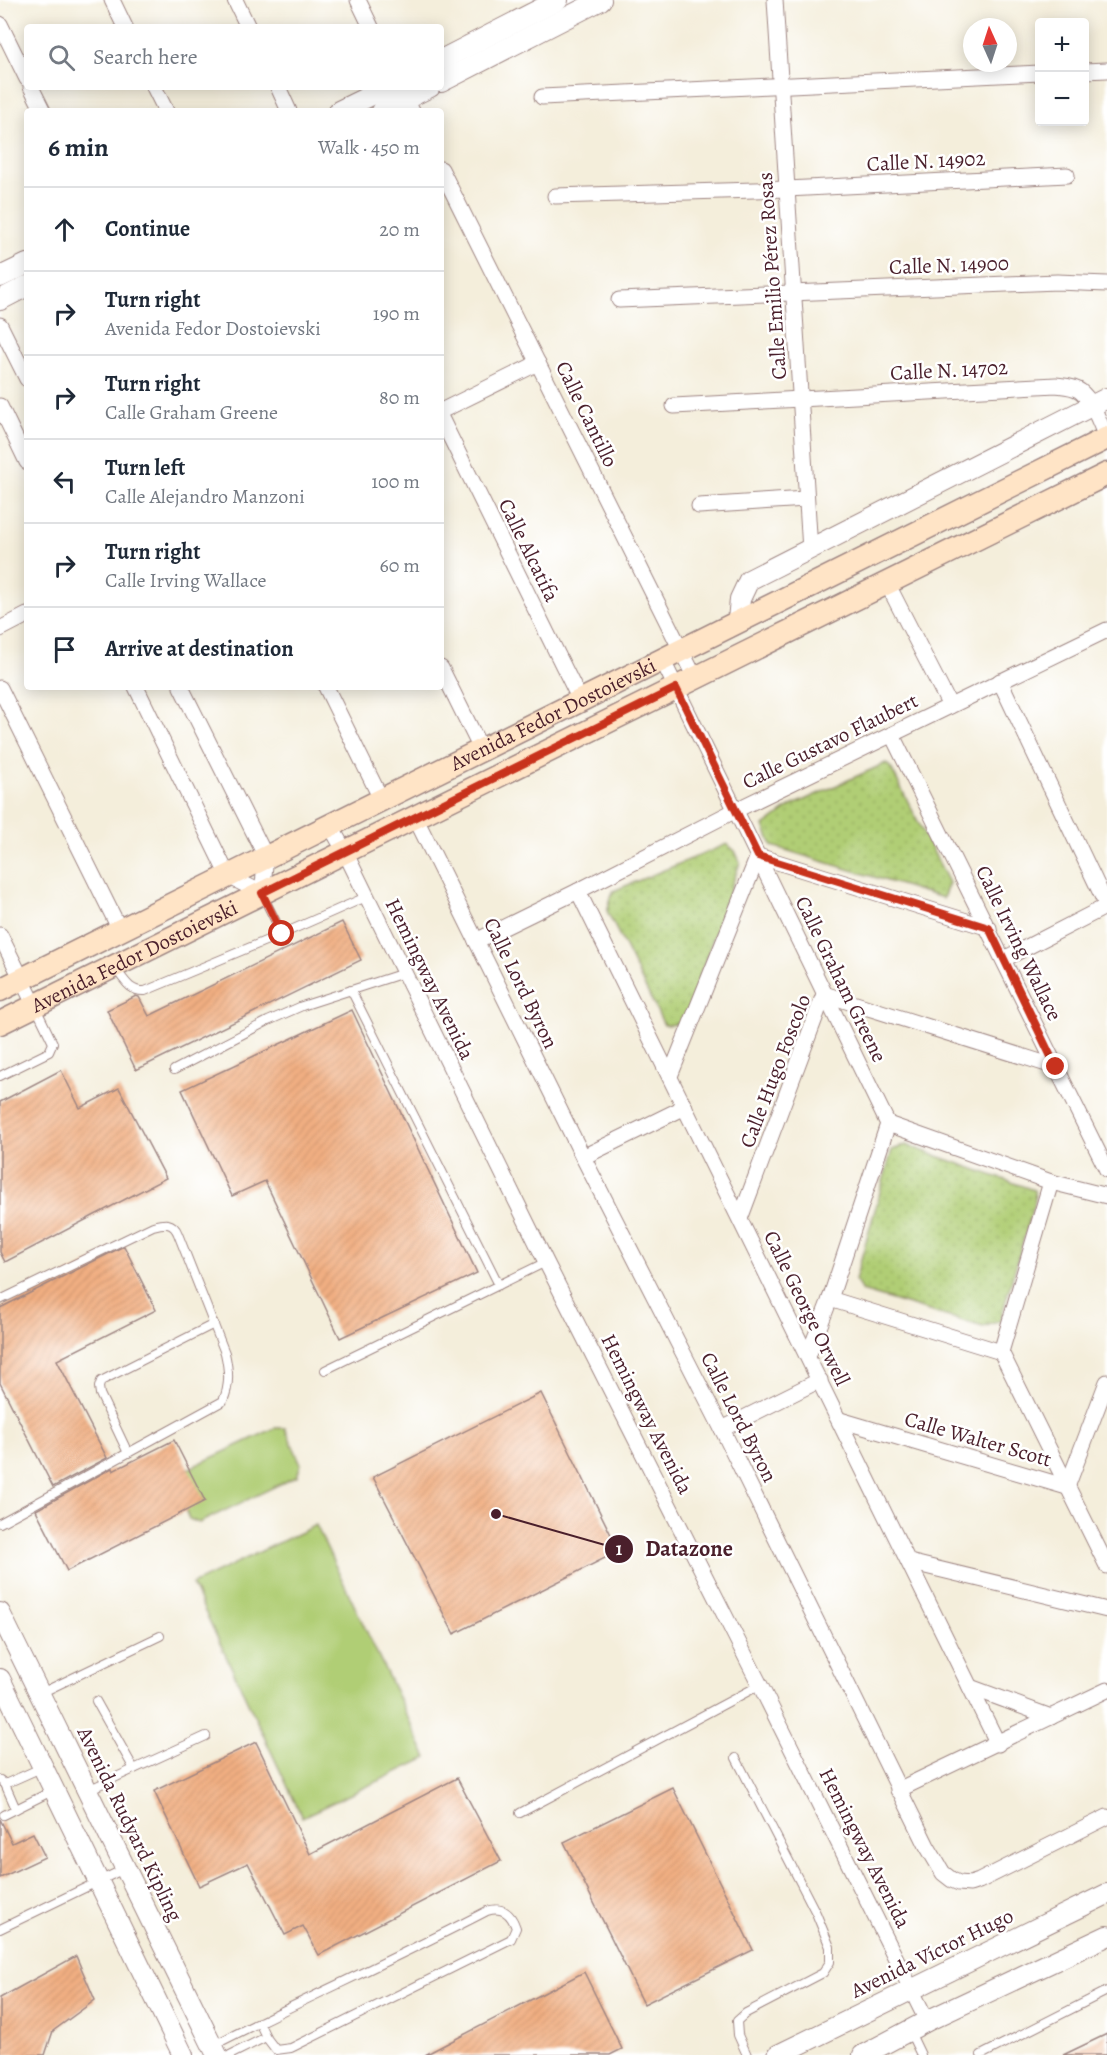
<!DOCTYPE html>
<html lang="en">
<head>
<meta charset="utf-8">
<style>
  :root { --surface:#fff; --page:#f2f2f3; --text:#1f2937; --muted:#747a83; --line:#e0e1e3 }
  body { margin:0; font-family:Alegreya,serif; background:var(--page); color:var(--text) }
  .controls { position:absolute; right:18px; top:18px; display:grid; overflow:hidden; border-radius:6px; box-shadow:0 3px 15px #0003 }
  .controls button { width:54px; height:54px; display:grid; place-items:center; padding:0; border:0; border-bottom:2px solid var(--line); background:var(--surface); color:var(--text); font:30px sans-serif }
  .compass { position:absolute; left:963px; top:18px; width:54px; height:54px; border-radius:50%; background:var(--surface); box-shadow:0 3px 15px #0003; rotate:357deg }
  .stop { position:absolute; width:18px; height:18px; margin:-14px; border:4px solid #c8321e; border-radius:50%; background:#fff }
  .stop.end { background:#c8321e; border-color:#fff; box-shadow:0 2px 6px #0008 }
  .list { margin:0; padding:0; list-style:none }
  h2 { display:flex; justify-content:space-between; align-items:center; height:78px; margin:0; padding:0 24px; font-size:26px }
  h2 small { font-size:20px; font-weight:400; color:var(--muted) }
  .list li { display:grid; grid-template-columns:39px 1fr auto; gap:18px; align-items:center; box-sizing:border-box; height:84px; padding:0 24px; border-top:2px solid var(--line) }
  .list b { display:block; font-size:22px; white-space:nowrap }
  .list p { margin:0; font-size:20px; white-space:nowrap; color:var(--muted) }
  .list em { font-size:20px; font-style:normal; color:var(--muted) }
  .icon { flex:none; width:33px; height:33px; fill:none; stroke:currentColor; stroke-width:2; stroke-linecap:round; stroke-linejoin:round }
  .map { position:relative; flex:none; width:1107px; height:2055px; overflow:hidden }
  .search { position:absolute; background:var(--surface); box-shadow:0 3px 15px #0003; left:24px; top:24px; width:420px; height:66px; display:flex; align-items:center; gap:15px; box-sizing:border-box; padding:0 21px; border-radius:6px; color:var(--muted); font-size:22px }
  .panel { position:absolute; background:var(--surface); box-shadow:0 3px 15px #0003; left:24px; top:108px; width:420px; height:582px; border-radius:6px }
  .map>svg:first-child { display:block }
  .park { fill:url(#park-dots); stroke:#7d7650; stroke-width:1.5 }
  .pitch { fill:#b0ce74; stroke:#7d7650; stroke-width:1.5 }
  .building { fill:url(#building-hatch) }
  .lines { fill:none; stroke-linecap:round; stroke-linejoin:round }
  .service-casing { stroke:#9f8683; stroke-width:10 }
  .minor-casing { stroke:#9f8683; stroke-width:17 }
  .tertiary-casing { stroke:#9f8683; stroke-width:22 }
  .secondary-casing { stroke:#9f8683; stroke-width:25 }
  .service { stroke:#fff; stroke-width:8 }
  .minor { stroke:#fff; stroke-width:15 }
  .tertiary { stroke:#fff; stroke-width:20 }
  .secondary { stroke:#ffe4c6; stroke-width:22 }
  .route { stroke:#c8321e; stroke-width:8 }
  .labels { text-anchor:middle; stroke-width:5; stroke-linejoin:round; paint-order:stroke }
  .street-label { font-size:21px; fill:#4a1f2b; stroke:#fff }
  .leader { fill:none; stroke:#4a1f2b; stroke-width:2 }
  .callout-dot { fill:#4a1f2b; stroke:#fff; stroke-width:2 }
  .mark-label { font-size:18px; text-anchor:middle; font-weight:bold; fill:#fff }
  .callout-label { font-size:22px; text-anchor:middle; font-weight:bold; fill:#4a1f2b; stroke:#fff; stroke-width:5; stroke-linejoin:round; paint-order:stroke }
</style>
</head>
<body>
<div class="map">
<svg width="1107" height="2055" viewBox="0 0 1107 2055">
  <defs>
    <pattern id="park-dots" width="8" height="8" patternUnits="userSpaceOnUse" patternTransform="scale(1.5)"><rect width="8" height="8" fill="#b0ce74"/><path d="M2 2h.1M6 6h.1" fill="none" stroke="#99b065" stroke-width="1.8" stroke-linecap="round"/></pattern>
    <pattern id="building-hatch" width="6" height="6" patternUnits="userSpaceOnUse" patternTransform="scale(1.5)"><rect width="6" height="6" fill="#f1af82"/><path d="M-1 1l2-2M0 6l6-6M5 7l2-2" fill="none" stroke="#d09670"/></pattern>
  </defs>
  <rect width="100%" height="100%" fill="#fff"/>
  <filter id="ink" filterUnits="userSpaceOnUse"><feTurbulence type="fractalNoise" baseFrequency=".0167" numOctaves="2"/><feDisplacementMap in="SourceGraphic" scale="12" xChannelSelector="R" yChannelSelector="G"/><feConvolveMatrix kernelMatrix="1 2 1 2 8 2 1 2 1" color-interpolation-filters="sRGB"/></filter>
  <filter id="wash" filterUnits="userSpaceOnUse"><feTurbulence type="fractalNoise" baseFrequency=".008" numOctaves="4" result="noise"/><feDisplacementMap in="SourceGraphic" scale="24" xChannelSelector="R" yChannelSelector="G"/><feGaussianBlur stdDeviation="1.35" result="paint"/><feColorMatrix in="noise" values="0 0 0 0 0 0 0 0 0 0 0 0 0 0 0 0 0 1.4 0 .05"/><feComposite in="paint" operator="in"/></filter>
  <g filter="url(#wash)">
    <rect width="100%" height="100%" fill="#f4eedb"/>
    <g class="park">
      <path d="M 886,763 L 891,768 L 949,883 L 943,898 L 772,846 L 764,826 L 791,806 Z"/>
      <path d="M 727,844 L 735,851 L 740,862 L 683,1024 L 664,1025 L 607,911 L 613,891 Z"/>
      <path d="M 906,1145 L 1034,1190 L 1035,1200 L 1000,1321 L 983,1327 L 862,1291 L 855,1280 L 892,1150 Z"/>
    </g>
    <g class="pitch">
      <path d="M 275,1428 L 285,1428 L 301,1464 L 297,1476 L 199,1523 L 189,1519 L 174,1484 L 177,1474 Z"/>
      <path d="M 316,1525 L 427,1758 L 302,1817 L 192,1584 Z"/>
    </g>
    <g id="blocks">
      <g class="building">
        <path d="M 342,922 L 361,960 L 136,1070 L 107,1010 L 136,996 L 139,997 L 149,1016 Z"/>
        <path d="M 352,1010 L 477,1273 L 340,1338 L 265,1181 L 232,1196 L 182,1090 Z"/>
        <path d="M 61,1070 L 80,1108 L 119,1088 L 166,1178 L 5,1262 L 0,1252 L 0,1102 Z"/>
        <path d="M 124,1246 L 156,1310 L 57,1360 L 107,1458 L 53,1487 L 0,1383 L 0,1308 Z"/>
        <path d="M 541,1393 L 619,1551 L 454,1634 L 373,1477 Z"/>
        <path d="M 174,1440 L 205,1501 L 67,1571 L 36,1510 L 112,1468 L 113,1471 Z"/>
        <path d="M 256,1742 L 310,1854 L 457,1778 L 501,1861 L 319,1955 L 303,1926 L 285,1935 L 248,1863 L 199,1886 L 154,1791 Z"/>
        <path d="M 673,1788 L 753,1950 L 644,2004 L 564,1842 Z"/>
        <path d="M 0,1819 L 12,1843 L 33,1833 L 45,1857 L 0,1878 Z"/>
        <path d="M 76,1956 L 95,2000 L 53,2031 L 45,2055 L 0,2055 L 0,1998 Z"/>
        <path d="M 584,1972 L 622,2049 L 610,2055 L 425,2055 Z"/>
        <path d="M 1107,2034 L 1107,2055 L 1063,2055 Z"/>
      </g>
    </g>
  </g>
  <g filter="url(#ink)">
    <use href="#blocks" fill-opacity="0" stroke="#9f8683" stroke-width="1.5"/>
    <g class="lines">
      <g class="service-casing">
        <g id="service">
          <path d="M 282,934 L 366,897"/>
          <path d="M 115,968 C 124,979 129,992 145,991 L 282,934 L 262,894"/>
          <path d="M 351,990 L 499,1285"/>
          <path d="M 174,1070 L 268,1021 L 302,1006 L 404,973"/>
          <path d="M 0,1076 L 49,1052 L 53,1043 L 36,1008"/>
          <path d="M 0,1300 L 153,1226 C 164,1223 173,1221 178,1234 L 225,1353 C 229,1371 230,1385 223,1401 L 0,1523"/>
          <path d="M 325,1370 L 546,1262"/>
          <path d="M 128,1453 L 100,1394 L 99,1387 L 101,1381 L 214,1324"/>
          <path d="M 41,1693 L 160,1636"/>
          <path d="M 96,1701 L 134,1769"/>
          <path d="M 736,1758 L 816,1913 L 830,1947 L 830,1962 L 823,1973 L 746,2013 L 737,2021 L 738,2035 L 747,2055"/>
          <path d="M 0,1780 L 5,1784 L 41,1768"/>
          <path d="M 5,1784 L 16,1809 L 52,1791"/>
          <path d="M 88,1790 L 206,1736"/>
          <path d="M 520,1813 L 760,1685"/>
          <path d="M 4,1815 L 16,1809"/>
          <path d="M 0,1929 L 124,1869"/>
          <path d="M 910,2032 L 921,2055"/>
          <path d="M 214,2045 C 304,1999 397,1958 487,1911 C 502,1906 511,1913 516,1928 L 511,1939 L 291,2048 L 276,2050 L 266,2037 L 259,2022"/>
          <path d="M 230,2055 L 266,2037"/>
          <path d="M 981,2055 L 1107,1991"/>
        </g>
      </g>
      <g class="minor-casing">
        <g id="minor">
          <path d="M 112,0 L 125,27"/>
          <path d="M 235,0 L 248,27"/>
          <path d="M 358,0 L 371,27"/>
          <path d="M 775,0 L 810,550"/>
          <path d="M 0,24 L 27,79"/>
          <path d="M 1084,71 L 1107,70"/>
          <path d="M 31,87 L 43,111"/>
          <path d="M 154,87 L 166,111"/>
          <path d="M 278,87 L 289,111"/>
          <path d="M 400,87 L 412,111"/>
          <path d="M 542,97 L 1040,73"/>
          <path d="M 441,169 L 695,678"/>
          <path d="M 555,196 L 787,189 L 1067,175"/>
          <path d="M 619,300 L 1057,282 L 1107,284"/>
          <path d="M 0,325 L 27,379"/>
          <path d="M 0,406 L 27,462"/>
          <path d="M 674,406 L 1056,385 C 1064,386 1073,386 1080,391 C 1093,401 1100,424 1107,439"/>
          <path d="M 441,411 L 538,363"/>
          <path d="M 441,418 L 580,700"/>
          <path d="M 699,506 L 806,499"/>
          <path d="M 887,583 L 950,706"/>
          <path d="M 0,629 L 27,615"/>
          <path d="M 662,659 L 888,1124 L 830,1299 L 808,1356"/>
          <path d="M 441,668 L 481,749"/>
          <path d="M 1000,681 L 1107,906"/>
          <path d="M 136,687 L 228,876 L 262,893 L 266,857 L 181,687"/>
          <path d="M 326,687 L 381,799"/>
          <path d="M 0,688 L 120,930"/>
          <path d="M 892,735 L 1107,1170"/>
          <path d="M 415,817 L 583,1157 L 722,1429 L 927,1846 L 943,1873 L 952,1880 L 959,1883 L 970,1884 L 979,1881 L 1107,1817"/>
          <path d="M 330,825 L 345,852 L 546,1262 L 760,1685 L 927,2021"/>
          <path d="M 578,891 L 998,1744"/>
          <path d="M 0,935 L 35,1006"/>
          <path d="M 476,941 L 578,891 L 736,810 L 1107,630"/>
          <path d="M 1004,959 L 1107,906"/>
          <path d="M 670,1076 L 758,856 L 989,928"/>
          <path d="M 888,1124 L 1051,1182 L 1107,1196"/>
          <path d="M 583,1157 L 685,1107"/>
          <path d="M 1051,1182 L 1001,1352 L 1107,1566"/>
          <path d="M 740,1219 L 824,994 L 1056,1067"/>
          <path d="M 830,1299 L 1001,1352"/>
          <path d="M 840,1420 L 1067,1487 L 1107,1382"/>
          <path d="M 722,1429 L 820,1380"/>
          <path d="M 909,1562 L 1107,1610"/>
          <path d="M 970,1687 L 1051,1717"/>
          <path d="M 898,1790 L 1107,1690"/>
        </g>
      </g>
      <g class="tertiary-casing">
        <g id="tertiary">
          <path d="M 441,60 L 558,0"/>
          <path d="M 441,82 L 601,0"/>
          <path d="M 339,111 L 388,87"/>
          <path d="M 382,111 L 430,87"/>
          <path d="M 0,277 L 27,264"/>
          <path d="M 0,300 L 27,286"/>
          <path d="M 738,621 L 740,599 L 749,580 L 1107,398"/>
          <path d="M 0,1613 L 217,2055"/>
          <path d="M 0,1679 L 183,2055"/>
          <path d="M 778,2055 L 1107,1894"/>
          <path d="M 863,2055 L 929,2020 L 1107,1936"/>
        </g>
      </g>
      <g class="secondary-casing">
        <g id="secondary">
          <path id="s1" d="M 0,990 L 1107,438"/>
          <path id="s2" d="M 0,1023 L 1107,474"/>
        </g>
      </g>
      <use href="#service" class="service"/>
      <use href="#minor" class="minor"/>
      <use href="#tertiary" class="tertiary"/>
      <use href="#secondary" class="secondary"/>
    </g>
  </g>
  <g class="lines" filter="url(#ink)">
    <path class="route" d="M 282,934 L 262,893 L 676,688 L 758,856 L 989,928 L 1056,1067"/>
  </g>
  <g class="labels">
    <g class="street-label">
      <text transform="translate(926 161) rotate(-3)" y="7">Calle N. 14902</text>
      <text transform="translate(949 265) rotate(-2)" y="7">Calle N. 14900</text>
      <text transform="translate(772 276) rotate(-94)" y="7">Calle Emilio Pérez Rosas</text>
      <text transform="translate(949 370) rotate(-3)" y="7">Calle N. 14702</text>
      <text transform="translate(587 414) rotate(64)" y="7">Calle Cantillo</text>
      <text transform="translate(529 550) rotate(64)" y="7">Calle Alcatifa</text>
      <text dy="7" stroke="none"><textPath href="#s1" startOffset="618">Avenida Fedor Dostoievski</textPath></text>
      <text transform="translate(830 741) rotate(-26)" y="7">Calle Gustavo Flaubert</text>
      <text transform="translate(1019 943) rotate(64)" y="7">Calle Irving Wallace</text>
      <text dy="7" stroke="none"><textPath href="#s2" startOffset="150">Avenida Fedor Dostoievski</textPath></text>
      <text transform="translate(430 979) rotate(64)" y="7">Hemingway Avenida</text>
      <text transform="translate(841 979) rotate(64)" y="7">Calle Graham Greene</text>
      <text transform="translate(521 983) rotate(64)" y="7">Calle Lord Byron</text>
      <text transform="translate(775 1071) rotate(-69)" y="7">Calle Hugo Foscolo</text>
      <text transform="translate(807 1308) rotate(64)" y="7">Calle George Orwell</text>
      <text transform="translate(647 1414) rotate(63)" y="7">Hemingway Avenida</text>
      <text transform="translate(739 1417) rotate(63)" y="7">Calle Lord Byron</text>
      <text transform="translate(978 1439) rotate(16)" y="7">Calle Walter Scott</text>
      <text transform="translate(130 1824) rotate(64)" y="7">Avenida Rudyard Kipling</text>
      <text transform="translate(865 1848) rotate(63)" y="7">Hemingway Avenida</text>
      <text transform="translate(932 1953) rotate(-26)" y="7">Avenida Víctor Hugo</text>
    </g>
  </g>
  <path class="leader" d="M496 1514L619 1549"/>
  <g class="callout-dot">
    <circle cx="496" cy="1514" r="6"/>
    <circle cx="619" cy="1549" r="15"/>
  </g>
  <g class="mark-label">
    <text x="619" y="1555">1</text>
  </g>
  <g class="callout-label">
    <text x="689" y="1556">Datazone</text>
  </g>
</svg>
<div class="controls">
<button>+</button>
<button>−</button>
</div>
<svg class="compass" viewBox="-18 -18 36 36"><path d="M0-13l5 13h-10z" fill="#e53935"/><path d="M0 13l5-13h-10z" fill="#747a83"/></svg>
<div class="stop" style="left:282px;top:934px"></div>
<div class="stop end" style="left:1056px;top:1067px"></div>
<div class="search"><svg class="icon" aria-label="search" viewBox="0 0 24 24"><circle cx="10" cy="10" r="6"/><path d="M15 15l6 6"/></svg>Search here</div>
<section class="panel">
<h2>6 min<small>Walk · 450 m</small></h2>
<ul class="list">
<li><svg class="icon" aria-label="ahead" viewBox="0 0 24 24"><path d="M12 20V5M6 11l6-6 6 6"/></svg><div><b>Continue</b></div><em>20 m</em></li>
<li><svg class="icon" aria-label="right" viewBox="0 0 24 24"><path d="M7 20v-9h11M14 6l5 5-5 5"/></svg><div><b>Turn right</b><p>Avenida Fedor Dostoievski</p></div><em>190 m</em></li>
<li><svg class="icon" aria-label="right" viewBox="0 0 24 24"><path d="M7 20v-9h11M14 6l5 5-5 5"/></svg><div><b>Turn right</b><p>Calle Graham Greene</p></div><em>80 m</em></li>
<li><svg class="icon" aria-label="left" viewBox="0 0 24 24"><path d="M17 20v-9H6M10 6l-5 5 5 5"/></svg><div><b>Turn left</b><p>Calle Alejandro Manzoni</p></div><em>100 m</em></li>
<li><svg class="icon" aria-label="right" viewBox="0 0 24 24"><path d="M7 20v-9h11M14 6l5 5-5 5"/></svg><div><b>Turn right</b><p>Calle Irving Wallace</p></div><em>60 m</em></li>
<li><svg class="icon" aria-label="arrive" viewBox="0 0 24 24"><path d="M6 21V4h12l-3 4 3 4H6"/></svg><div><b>Arrive at destination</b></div></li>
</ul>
</section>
</div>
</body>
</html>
